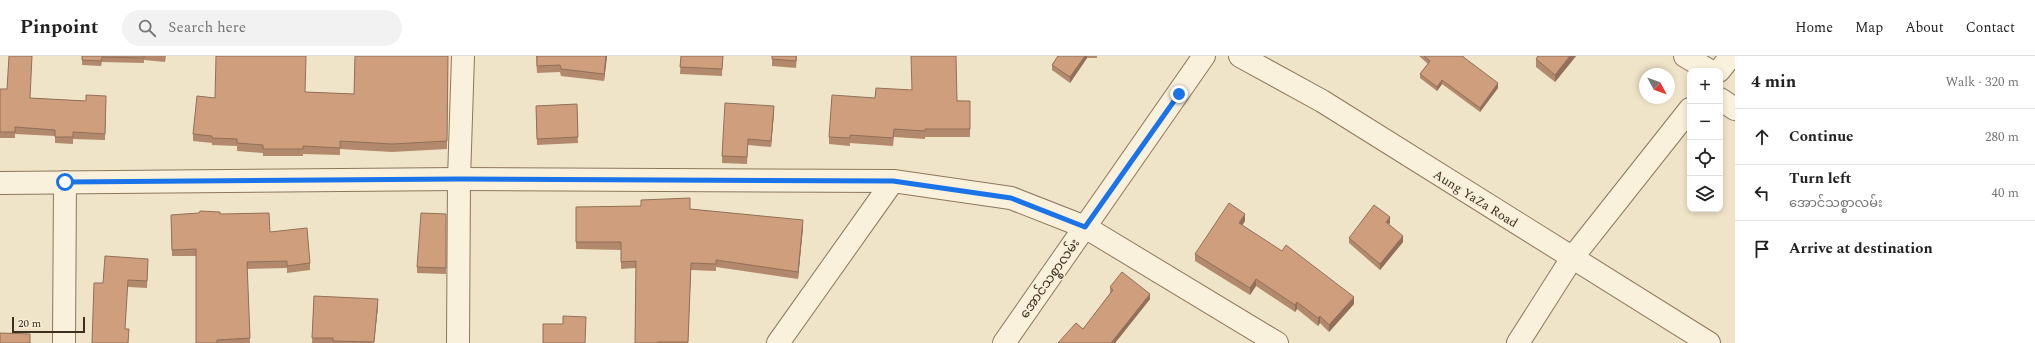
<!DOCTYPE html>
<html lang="en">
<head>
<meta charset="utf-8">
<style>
  :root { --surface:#fff; --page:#f2f2f2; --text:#222; --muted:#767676; --line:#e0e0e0 }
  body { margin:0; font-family:Spectral,"Noto Sans Myanmar",serif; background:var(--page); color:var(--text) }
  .controls { position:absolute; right:12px; top:12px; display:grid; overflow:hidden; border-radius:8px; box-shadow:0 2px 6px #0003 }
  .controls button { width:36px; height:36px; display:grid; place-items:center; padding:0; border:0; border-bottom:1px solid var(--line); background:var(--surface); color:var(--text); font:20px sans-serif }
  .compass { position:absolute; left:1639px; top:12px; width:36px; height:36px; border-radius:50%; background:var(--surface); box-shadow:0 2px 6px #0003; rotate:131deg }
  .scale { position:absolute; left:12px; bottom:10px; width:73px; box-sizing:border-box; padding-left:4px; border:2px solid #3d2e20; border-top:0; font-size:11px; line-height:14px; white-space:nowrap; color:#3d2e20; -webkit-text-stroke:3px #f7eed8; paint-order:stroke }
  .stop { position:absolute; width:12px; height:12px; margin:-9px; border:3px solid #1a73e8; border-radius:50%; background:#fff }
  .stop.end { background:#1a73e8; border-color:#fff; box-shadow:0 1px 4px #0008 }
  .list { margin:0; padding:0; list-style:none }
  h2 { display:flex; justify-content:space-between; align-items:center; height:52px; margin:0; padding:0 16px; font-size:17px }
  h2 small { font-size:13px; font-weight:400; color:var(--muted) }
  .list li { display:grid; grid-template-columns:26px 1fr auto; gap:12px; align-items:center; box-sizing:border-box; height:56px; padding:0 16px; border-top:1px solid var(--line) }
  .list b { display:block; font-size:15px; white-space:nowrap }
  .list p { margin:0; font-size:13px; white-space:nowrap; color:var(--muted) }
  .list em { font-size:13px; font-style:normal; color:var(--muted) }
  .icon { flex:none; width:22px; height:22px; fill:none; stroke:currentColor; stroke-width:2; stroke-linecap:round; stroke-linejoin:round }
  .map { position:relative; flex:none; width:1735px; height:287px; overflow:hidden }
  header { display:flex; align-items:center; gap:24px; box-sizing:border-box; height:56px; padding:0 20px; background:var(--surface); border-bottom:1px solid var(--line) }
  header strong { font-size:19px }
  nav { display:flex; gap:22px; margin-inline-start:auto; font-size:14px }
  .search { width:280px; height:36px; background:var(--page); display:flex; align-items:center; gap:10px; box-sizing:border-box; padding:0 14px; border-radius:22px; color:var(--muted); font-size:15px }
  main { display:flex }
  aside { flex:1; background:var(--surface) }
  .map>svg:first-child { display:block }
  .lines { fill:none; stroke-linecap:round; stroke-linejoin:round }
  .minor-casing { stroke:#8d765c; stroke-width:24 }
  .minor { stroke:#faf1dc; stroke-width:22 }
  .wall { fill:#b2896c }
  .shaded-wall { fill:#916f58 }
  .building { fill:#cf9f7d; stroke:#916f58 }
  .route { stroke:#1a73e8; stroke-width:5 }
  .labels { text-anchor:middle; stroke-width:3; stroke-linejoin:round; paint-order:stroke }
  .street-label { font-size:13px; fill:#3d2e20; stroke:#f7eed8 }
</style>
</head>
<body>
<header>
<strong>Pinpoint</strong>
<div class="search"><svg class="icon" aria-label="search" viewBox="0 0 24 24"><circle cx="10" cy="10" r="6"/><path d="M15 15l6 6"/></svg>Search here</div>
<nav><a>Home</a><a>Map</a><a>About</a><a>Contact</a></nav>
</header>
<main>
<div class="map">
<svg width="1735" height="287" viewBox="0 0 1735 287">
  <rect width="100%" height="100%" fill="#f0e4c8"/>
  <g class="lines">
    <g class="minor-casing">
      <g id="minor">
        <path d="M 1240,0 L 1322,45 L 1709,287"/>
        <path d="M 1685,0 L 1710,15"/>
        <path d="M 1719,15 L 1731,0"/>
        <path d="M 1720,43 L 1735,53"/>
        <path d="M 0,127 L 459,123 L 893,125 L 1011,142 L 1085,171 L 1277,287"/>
        <path d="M 64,287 L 65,126"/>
        <path d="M 458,287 L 459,123 L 463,0"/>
        <path d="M 778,287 L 893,125"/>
        <path d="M 1004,287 L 1204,0"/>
        <path d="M 1518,287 L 1572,202 L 1690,53"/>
      </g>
    </g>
    <use href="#minor" class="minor"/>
  </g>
  <g class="wall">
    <path d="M 82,0 L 166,0 L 165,6 L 144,4 L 144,7 L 102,6 L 101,10 L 82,9 Z"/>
    <path d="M 335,0 L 448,0 L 447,93 L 392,96 L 340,93 L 340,99 L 303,98 L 303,100 L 263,100 L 263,97 L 237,95 L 237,90 L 212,89 L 212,87 L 193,85 L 193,78 L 215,42 L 306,36 L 354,38 L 355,0 Z"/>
    <path d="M 536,0 L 607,0 L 604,25 L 561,20 L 560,16 L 537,17 Z"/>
    <path d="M 681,0 L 723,0 L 722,20 L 680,18 Z"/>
    <path d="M 772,0 L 797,0 L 796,12 L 772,10 Z"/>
    <path d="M 1051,0 L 1097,0 L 1097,2 L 1087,2 L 1070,27 L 1052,14 L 1052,9 L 1058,0 Z"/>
    <path d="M 1419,0 L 1464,0 L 1463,1 L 1498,32 L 1480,56 L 1442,28 L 1437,35 L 1420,22 L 1420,18 L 1428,8 Z"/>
    <path d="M 1576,0 L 1555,26 L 1536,11 L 1536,3 Z"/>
    <path d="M 0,33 L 31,42 L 106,46 L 105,84 L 73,83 L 73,88 L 55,87 L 55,80 L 15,78 L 15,82 L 0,82 Z"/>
    <path d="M 875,42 L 970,45 L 970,81 L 925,81 L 925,83 L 894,81 L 893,90 L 850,87 L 850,90 L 829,88 L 829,81 Z"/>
    <path d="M 577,48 L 578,87 L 537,89 L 536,50 Z"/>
    <path d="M 774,56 L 771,91 L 748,89 L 747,108 L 722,107 L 722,100 Z"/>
    <path d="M 576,151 L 690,153 L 803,171 L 798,223 L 716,211 L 716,215 L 691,214 L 688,287 L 635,287 L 636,212 L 621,213 L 621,194 L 576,193 Z"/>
    <path d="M 220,158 L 270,176 L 310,207 L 310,214 L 287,217 L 287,212 L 247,213 L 250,287 L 196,287 L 196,200 L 172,200 L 171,159 Z"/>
    <path d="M 446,158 L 446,218 L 417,217 L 417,211 Z"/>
    <path d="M 1245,165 L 1242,169 L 1354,248 L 1329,276 L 1320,267 L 1318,270 L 1297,253 L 1295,256 L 1256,230 L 1250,239 L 1195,205 L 1195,198 Z"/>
    <path d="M 1390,167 L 1388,168 L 1403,186 L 1380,214 L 1349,187 L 1349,182 Z"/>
    <path d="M 148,209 L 147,232 L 128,231 L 103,227 Z"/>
    <path d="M 1110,231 L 1150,243 L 1115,287 L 1058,287 L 1083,273 L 1110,237 Z"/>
    <path d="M 314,240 L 378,250 L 374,287 L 312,287 Z"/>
  </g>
  <g class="shaded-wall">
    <path d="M 606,0 L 607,0 L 604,25 L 604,18 Z"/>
    <path d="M 1085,0 L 1087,0 L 1087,2 L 1070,27 L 1070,21 Z"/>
    <path d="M 1570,0 L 1576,0 L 1555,26 L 1555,19 Z"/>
    <path d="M 1442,24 L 1442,28 L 1437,35 L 1437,31 Z"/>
    <path d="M 1498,27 L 1498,32 L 1480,56 L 1480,52 Z"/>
    <path d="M 774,50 L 774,56 L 771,91 L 771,85 Z"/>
    <path d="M 1245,158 L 1245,165 L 1239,174 L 1239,167 Z"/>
    <path d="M 1390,161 L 1390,167 L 1386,172 L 1386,166 Z"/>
    <path d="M 803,164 L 803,171 L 798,223 L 798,216 Z"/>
    <path d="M 1403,180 L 1403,186 L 1380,214 L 1380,208 Z"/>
    <path d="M 1256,223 L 1256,230 L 1250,239 L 1250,232 Z"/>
    <path d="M 1150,238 L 1150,243 L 1115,287 L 1111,287 Z"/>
    <path d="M 1354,241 L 1354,248 L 1329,276 L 1329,269 Z"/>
    <path d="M 378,243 L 378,250 L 374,287 Z"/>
    <path d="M 1297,246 L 1297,253 L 1295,256 L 1295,249 Z"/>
    <path d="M 1320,260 L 1320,267 L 1318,270 L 1318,262 Z"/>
  </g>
  <g class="building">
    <path d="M 9,0 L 32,0 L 30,42 L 86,45 L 86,39 L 106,40 L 105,78 L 73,76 L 73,81 L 55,81 L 55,74 L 15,71 L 15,76 L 0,76 L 0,33 L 7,33 Z"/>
    <path d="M 82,0 L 144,0 L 144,2 L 102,1 L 101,5 L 82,4 Z"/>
    <path d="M 216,0 L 306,0 L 305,36 L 354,38 L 355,0 L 448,0 L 447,85 L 392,88 L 340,85 L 340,92 L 303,90 L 303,93 L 263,93 L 263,89 L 237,87 L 237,83 L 212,82 L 212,80 L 193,78 L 197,40 L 215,42 Z"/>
    <path d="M 537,0 L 606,0 L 604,18 L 561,13 L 560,9 L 537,10 Z"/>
    <path d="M 681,0 L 723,0 L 722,13 L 680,11 Z"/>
    <path d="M 772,0 L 796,0 L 796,5 L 772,3 Z"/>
    <path d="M 911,0 L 956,0 L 957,45 L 970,45 L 970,73 L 925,73 L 925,75 L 894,73 L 893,82 L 850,79 L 850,82 L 829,81 L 832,39 L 875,42 L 876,32 L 912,34 Z"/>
    <path d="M 1058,0 L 1085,0 L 1070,21 L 1052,9 Z"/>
    <path d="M 1424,0 L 1462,0 L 1498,27 L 1480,52 L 1442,24 L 1437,31 L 1420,18 L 1430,5 Z"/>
    <path d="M 1538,0 L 1570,0 L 1555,19 L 1536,3 Z"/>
    <path d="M 725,47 L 774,50 L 771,85 L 748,83 L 747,101 L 722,100 Z"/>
    <path d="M 577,48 L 578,81 L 537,83 L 536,50 Z"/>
    <path d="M 690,142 L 690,153 L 803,164 L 798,216 L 716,204 L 716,208 L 691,207 L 688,286 L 657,286 L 657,287 L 635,287 L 636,205 L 621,206 L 621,186 L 576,186 L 576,151 L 641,150 L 641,144 Z"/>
    <path d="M 1229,147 L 1245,158 L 1239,167 L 1282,195 L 1286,189 L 1354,241 L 1329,269 L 1320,260 L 1318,262 L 1297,246 L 1295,249 L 1256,223 L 1250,232 L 1195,198 Z"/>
    <path d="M 1374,149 L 1390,161 L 1386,166 L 1403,180 L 1380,208 L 1349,182 Z"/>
    <path d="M 200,155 L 220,156 L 220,158 L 269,157 L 270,176 L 307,172 L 310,207 L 287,210 L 287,205 L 247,206 L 250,282 L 217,284 L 217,287 L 196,287 L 196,193 L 172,194 L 171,159 L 199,157 Z"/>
    <path d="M 421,157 L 446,158 L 446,212 L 417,211 Z"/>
    <path d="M 105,200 L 148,203 L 147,225 L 128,224 L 125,273 L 129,273 L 128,287 L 92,287 L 94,227 L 103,227 Z"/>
    <path d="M 1122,216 L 1150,238 L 1111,287 L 1058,287 L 1076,267 L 1083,273 L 1113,234 L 1110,231 Z"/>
    <path d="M 314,240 L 378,243 L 374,286 L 333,285 L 333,282 L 312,282 Z"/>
    <path d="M 563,260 L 586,261 L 585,287 L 543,287 L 543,268 L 563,268 Z"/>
    <path d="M 0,277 L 30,278 L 30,287 L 0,287 Z"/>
  </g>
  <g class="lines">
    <path class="route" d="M 65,126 L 459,123 L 893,125 L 1011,142 L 1085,171 L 1179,38"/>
  </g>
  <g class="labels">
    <g class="street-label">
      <text transform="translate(1476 142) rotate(32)" y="5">Aung YaZa Road</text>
      <text transform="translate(1049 222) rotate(-55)" y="5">အောင်သစ္စာလမ်း</text>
    </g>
  </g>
</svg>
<div class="controls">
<button>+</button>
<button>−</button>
<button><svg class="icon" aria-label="locate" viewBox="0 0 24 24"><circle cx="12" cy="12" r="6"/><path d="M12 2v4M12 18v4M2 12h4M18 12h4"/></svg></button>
<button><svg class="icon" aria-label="layers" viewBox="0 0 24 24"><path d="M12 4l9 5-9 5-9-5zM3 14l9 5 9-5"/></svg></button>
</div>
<svg class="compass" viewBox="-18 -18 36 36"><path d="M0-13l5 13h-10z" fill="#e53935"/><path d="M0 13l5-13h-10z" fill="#767676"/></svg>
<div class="scale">20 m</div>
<div class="stop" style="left:65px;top:126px"></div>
<div class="stop end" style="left:1179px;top:38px"></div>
</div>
<aside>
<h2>4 min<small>Walk · 320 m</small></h2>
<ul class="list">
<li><svg class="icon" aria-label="ahead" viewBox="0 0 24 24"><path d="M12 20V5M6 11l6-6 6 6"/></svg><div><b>Continue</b></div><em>280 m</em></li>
<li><svg class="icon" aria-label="left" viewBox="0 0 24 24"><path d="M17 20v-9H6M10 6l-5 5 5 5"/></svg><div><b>Turn left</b><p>အောင်သစ္စာလမ်း</p></div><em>40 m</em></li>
<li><svg class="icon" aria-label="arrive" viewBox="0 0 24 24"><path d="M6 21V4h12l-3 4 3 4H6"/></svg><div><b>Arrive at destination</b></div></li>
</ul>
</aside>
</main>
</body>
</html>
